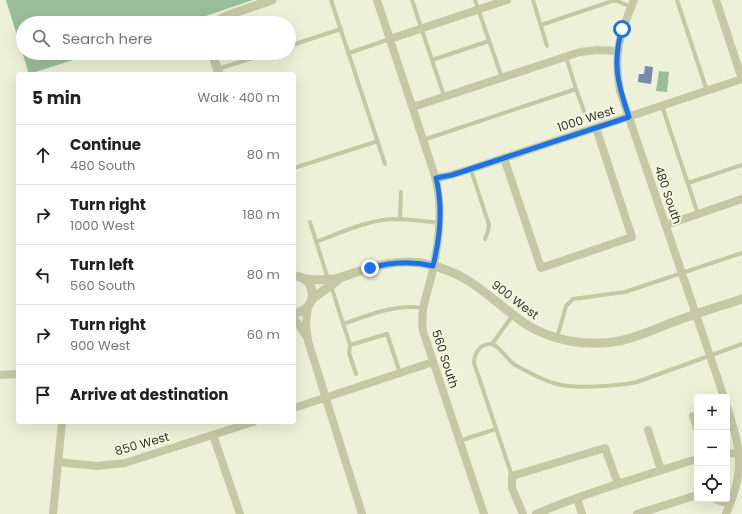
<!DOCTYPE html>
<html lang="en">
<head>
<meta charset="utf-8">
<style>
  :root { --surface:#fff; --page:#f6f6f6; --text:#202124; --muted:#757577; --line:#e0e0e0 }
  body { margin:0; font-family:Poppins,sans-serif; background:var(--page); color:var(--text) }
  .controls { position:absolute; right:12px; bottom:12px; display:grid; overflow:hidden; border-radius:4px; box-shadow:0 4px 16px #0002 }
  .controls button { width:36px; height:36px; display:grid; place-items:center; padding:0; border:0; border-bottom:1px solid var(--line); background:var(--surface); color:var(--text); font:20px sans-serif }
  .stop { position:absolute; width:12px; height:12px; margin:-9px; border:3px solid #1a73e8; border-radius:50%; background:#fff }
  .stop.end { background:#1a73e8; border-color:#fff; box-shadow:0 1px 4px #0008 }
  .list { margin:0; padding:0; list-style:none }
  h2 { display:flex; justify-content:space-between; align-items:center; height:52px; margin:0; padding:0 16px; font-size:17px }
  h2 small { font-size:13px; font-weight:400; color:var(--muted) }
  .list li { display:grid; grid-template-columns:26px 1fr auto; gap:12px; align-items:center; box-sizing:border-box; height:60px; padding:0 16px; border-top:1px solid var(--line) }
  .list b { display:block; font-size:15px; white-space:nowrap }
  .list p { margin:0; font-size:13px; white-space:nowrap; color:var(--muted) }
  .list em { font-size:13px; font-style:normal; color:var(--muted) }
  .icon { flex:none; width:22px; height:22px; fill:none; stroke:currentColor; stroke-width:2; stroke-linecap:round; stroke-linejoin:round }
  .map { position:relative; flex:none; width:742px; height:514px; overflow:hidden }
  .search { position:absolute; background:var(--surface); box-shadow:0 4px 16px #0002; left:16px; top:16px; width:280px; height:44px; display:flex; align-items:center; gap:10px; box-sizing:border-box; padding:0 14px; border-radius:22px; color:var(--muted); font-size:15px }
  .panel { position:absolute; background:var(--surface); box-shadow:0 4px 16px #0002; left:16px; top:72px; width:280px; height:352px; border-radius:4px }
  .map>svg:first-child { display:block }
  .green { fill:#9abf98 }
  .water { fill:#7789ad }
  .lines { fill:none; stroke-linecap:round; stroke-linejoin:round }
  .service { stroke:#c5c8a4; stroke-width:4 }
  .minor { stroke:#c5c8a4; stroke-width:8 }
  .tertiary { stroke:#c5c8a4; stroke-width:9 }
  .route { stroke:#1a73e8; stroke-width:5 }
  .labels { text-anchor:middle; stroke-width:3.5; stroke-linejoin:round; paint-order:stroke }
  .street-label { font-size:12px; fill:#343326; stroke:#f5f9e4 }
</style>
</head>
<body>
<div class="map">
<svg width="742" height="514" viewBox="0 0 742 514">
  <rect width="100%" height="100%" fill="#edf1d8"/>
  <g class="green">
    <path d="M 6,0 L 253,0 L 185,23 L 23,23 L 23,53 L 95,53 L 29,74 Z"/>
    <path d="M 659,71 L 669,72 L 667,92 L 656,91 Z"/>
  </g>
  <path class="water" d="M 645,66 L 653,67 L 651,84 L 638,82 L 639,74 L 644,74 Z"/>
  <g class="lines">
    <g class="service">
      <path d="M 331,0 L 385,164"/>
      <path d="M 412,0 L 444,96"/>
      <path d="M 475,0 L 502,78"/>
      <path d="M 533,0 L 547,46"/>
      <path d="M 677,0 L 707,91"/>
      <path d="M 541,25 L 612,1 L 617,1 L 631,7"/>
      <path d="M 289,46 L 341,29"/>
      <path d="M 349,53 L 390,39"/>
      <path d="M 432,60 L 489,41"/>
      <path d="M 218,69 L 268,53"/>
      <path d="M 576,89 L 584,111"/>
      <path d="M 662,106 L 698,214"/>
      <path d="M 423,140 L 576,89 L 566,57"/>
      <path d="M 294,168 L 378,141"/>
      <path d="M 471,170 L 489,225 L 488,231 L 485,239"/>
      <path d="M 688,183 L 742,165"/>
      <path d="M 400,219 L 401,192"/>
      <path d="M 310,222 L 328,279"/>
      <path d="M 316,242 C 340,233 367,220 393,219 C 408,219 424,221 439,223"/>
      <path d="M 331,286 L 350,345 L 349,353 L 356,374"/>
      <path d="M 343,324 C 366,316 398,303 422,308"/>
      <path d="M 557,338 L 566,306 L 573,299 L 625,292 L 742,253"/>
      <path d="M 492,344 L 513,315"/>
      <path d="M 350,345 L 387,334 L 400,373"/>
      <path d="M 459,441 L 496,429"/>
      <path d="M 512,476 L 474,363 C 474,354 480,344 490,344 C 499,344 507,360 515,365 C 528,372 543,381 557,384 C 574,389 619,386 637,382 L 742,344"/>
    </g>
    <g class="minor">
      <path d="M 377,0 L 434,173 C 444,205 439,241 432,274 C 427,295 420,309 423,331 L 484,514"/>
      <path d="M 634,0 C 620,34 613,53 620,91 L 724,397"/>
      <path d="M 390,39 L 507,0"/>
      <path d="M 413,107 L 580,52 L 598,50 L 617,51"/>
      <path d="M 504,158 L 541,268 L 632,237 L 596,128"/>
      <path d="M 436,178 L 447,176 L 471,169 L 742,79 L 716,0"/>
      <path d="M 666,225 L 742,199"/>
      <path d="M 308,307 L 306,324 L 308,341 L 362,514"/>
      <path d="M 294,318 L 306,336"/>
      <path d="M 0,375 L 18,374"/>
      <path d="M 294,408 L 433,362"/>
      <path d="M 693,416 L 697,428"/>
      <path d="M 648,430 L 661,470"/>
      <path d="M 213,435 L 240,514"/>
      <path d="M 727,454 L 739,453"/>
      <path d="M 58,462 L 97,466 L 125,463 L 253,422"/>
      <path d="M 577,498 L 582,514"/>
      <path d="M 715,499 L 729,504"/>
      <path d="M 53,514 L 62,422"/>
      <path d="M 523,514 L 512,488 L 512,476 L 605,448 L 618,484"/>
      <path d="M 536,514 C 588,492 643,476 697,459"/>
      <path d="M 637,514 L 697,495"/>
      <path d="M 726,514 C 731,501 737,489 738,475 C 742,451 734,429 727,407"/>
    </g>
    <g class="tertiary">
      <path d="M 213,23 L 228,15 L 272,0"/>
      <path d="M 212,53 L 219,74"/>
      <path d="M 294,276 C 318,277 319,311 294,313"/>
      <path d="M 305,279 C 315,280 325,280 335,279 C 347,276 358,271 370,268 C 387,263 408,260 427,264 C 471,274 489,298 524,323 C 551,341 587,347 619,341 C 640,337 659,327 679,320 C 700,312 721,306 742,299"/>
      <path d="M 312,299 L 338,280"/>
    </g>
  </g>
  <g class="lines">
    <path class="route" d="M 370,268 C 391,262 413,261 433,266 C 440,238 443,206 436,178 L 452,175 L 629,117 C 618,85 612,63 622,29"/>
  </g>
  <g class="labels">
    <g class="street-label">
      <text transform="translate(586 119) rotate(-18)" y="4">1000 West</text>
      <text transform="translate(668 195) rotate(71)" y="4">480 South</text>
      <text transform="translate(515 300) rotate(37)" y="4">900 West</text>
      <text transform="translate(445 359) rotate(72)" y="4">560 South</text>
      <text transform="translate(142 444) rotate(-16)" y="4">850 West</text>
    </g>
  </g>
</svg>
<div class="controls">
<button>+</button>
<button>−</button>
<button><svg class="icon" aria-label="locate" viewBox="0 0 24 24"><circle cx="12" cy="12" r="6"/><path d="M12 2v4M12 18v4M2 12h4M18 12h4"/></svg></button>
</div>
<div class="stop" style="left:622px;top:29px"></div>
<div class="stop end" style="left:370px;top:268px"></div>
<div class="search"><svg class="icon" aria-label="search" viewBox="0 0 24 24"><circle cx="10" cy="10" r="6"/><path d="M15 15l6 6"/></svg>Search here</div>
<section class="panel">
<h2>5 min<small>Walk · 400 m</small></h2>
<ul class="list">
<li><svg class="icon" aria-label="ahead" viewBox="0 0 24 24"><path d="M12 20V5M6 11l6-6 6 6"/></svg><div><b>Continue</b><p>480 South</p></div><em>80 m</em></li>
<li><svg class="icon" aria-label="right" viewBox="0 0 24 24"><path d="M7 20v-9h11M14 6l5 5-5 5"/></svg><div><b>Turn right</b><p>1000 West</p></div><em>180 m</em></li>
<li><svg class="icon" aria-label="left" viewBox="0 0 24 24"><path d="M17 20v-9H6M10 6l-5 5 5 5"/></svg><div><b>Turn left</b><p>560 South</p></div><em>80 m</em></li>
<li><svg class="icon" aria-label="right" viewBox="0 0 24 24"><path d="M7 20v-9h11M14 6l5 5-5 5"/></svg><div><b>Turn right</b><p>900 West</p></div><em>60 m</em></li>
<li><svg class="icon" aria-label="arrive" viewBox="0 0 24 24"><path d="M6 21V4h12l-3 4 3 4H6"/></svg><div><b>Arrive at destination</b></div></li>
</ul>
</section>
</div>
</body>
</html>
